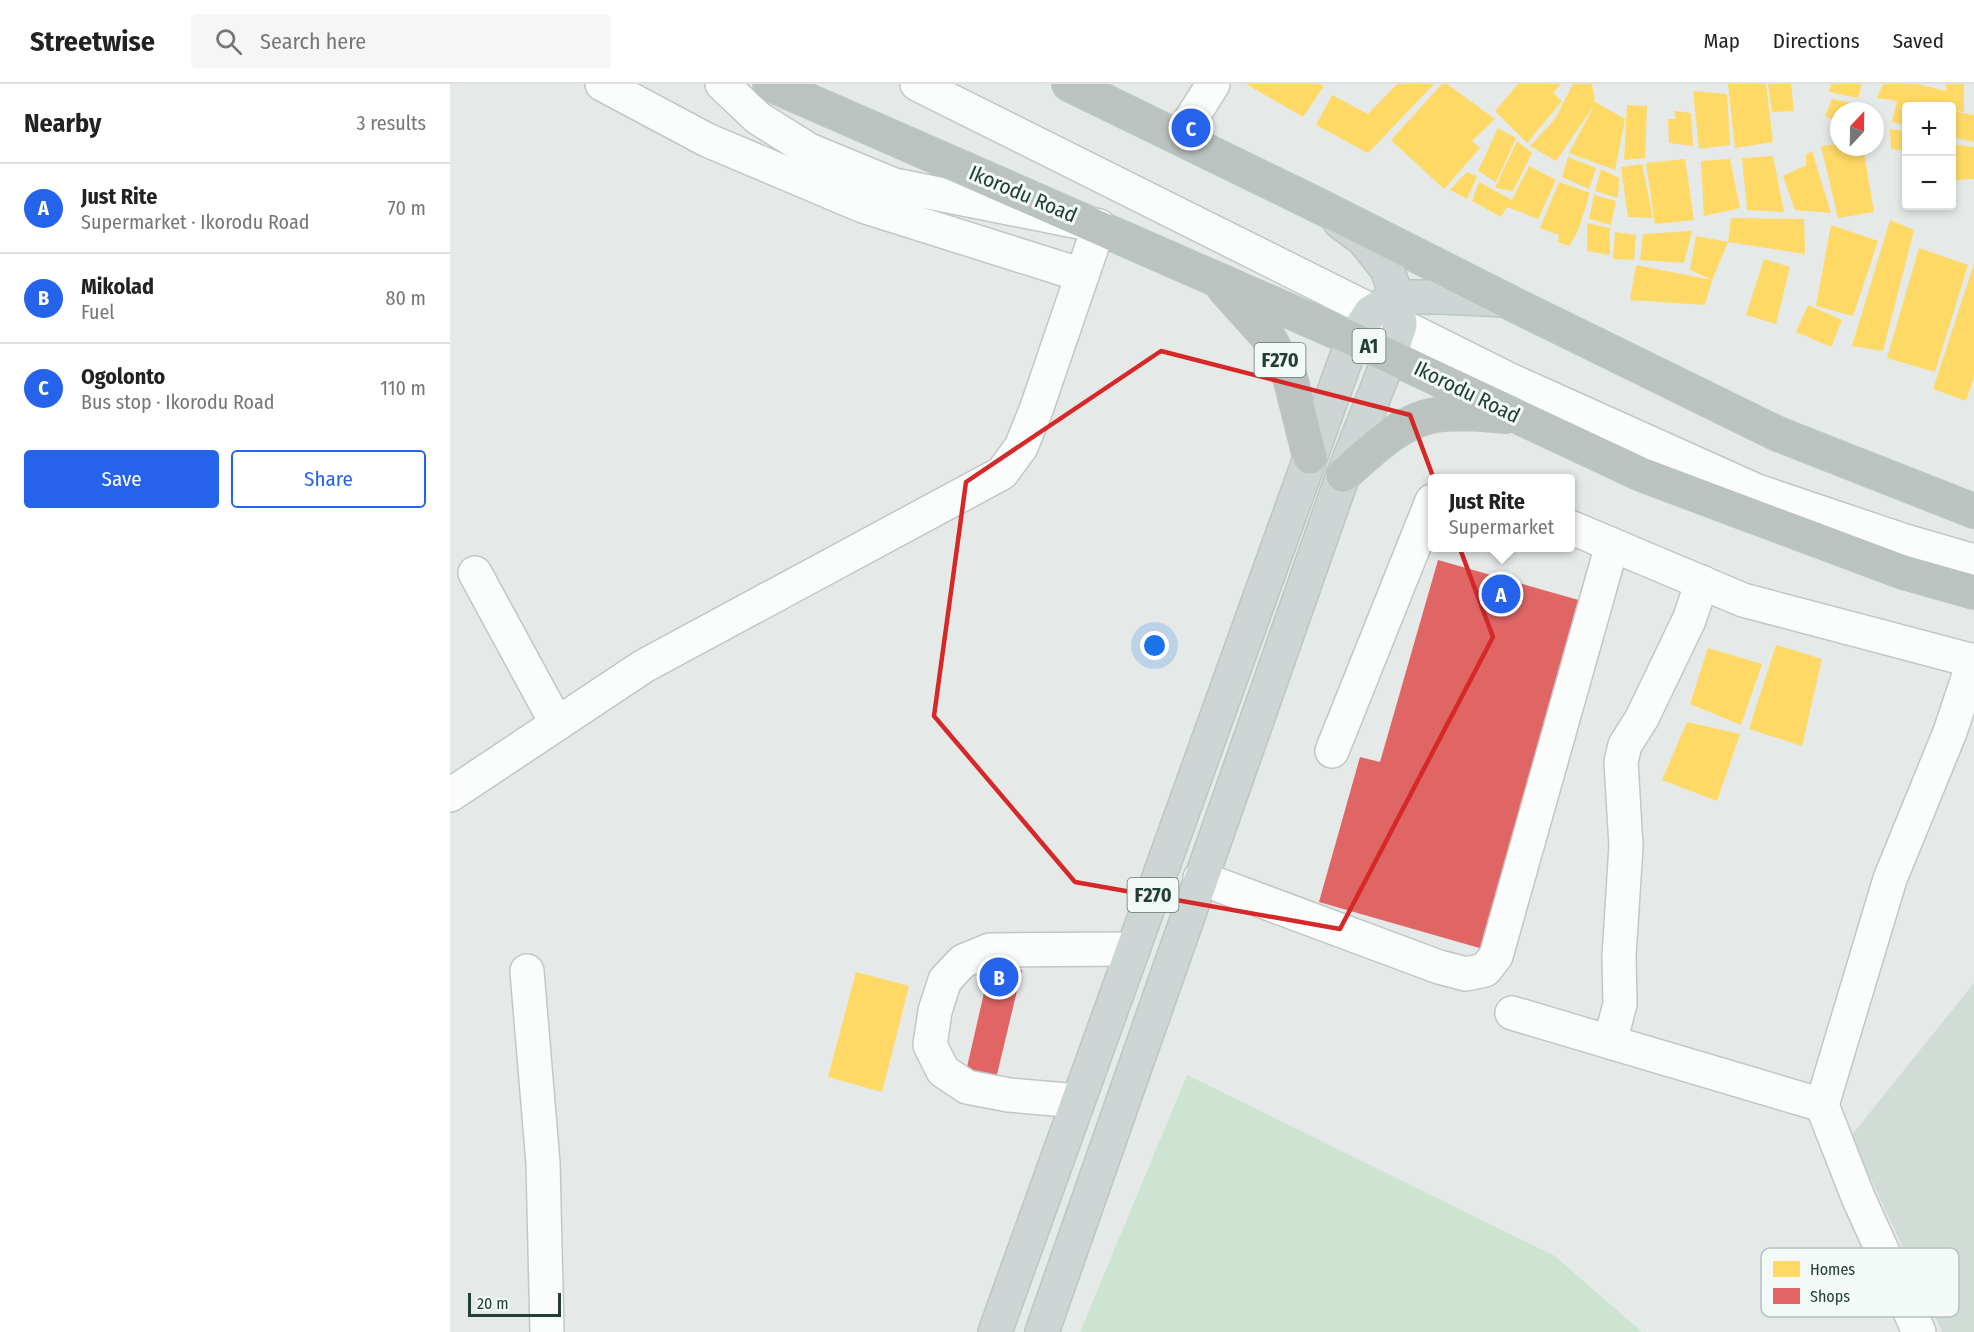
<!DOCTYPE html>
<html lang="en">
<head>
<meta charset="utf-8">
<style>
  :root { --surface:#fff; --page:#f6f6f6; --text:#222; --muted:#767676; --line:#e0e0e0; --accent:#2563eb }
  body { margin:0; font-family:"Fira Sans Condensed",sans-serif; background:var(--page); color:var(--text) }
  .controls { position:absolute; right:18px; top:18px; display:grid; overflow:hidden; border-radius:6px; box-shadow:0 3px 9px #0003 }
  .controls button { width:54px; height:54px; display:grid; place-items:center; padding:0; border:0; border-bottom:2px solid var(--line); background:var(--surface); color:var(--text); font:30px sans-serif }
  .compass { position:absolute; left:1380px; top:18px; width:54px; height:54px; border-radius:50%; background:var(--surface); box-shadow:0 3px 9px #0003; rotate:22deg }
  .scale { position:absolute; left:18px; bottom:15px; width:93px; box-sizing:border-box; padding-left:6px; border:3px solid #213f35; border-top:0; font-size:16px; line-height:21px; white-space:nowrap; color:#213f35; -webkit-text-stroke:4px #f3f9f6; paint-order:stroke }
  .you { position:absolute; left:705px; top:562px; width:21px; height:21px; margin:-15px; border:4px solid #fff; border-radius:50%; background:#1a73e8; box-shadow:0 0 0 9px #1a73e833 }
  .badge { display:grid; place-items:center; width:39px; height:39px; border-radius:50%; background:var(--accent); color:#fff; font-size:20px; font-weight:700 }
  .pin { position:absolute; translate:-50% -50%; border:3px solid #fff; box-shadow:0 2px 6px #0006 }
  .popup { position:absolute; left:978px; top:390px; width:147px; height:78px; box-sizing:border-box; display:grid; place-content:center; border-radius:6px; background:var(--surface); filter:drop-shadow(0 2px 4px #0005); font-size:20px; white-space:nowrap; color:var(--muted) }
  .popup b { font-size:22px; color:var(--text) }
  .popup::after { content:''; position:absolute; left:50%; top:100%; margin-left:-12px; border:12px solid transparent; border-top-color:var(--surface) }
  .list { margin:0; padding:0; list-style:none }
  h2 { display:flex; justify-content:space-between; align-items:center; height:78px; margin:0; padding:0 24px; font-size:26px }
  h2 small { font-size:20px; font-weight:400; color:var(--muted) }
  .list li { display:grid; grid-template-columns:39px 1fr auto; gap:18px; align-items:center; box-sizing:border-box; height:90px; padding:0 24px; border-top:2px solid var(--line) }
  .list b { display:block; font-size:22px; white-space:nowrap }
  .list p { margin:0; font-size:20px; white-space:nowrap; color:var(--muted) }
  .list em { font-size:20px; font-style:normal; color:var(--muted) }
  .actions { display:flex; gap:12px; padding:18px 24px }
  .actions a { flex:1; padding:14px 0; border:2px solid var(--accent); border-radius:6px; text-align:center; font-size:21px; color:var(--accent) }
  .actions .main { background:var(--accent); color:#fff }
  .icon { flex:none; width:33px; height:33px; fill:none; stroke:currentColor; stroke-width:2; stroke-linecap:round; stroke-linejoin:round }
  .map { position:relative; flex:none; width:1524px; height:1248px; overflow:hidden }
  header { display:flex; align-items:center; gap:36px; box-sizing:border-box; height:84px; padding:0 30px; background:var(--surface); border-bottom:2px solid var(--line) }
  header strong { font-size:28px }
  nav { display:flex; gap:33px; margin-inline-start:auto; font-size:21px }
  .search { width:420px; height:54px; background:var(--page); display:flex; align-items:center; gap:15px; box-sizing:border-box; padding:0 21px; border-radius:6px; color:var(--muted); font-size:22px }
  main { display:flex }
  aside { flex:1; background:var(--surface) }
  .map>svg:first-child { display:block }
  .built { fill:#d2dcd7 }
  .grass { fill:#cde4d3 }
  .homes { fill:#ffd966 }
  .shops { fill:#e06666 }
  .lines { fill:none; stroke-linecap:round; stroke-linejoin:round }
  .minor-casing { stroke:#c2c7c5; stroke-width:36 }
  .major-casing { stroke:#bcc6c3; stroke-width:36 }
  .highway-casing { stroke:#bcc6c3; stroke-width:36 }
  .minor { stroke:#fbfcfc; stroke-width:33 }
  .major { stroke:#cdd6d4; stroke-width:33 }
  .highway { stroke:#bac3c0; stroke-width:33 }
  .marked { fill:none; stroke:#d62828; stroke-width:4.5; stroke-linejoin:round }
  .labels { text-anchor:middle; stroke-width:6; stroke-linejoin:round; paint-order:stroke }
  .shield { fill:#f3f9f6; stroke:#60776f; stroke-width:1.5 }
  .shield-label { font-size:20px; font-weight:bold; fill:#213f35 }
  .street-label { font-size:21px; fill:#213f35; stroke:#f3f9f6 }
  .key { fill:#f3f9f6; stroke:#b4c1bc; stroke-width:1.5 }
  .key-label { font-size:16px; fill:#213f35 }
</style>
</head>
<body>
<header>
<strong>Streetwise</strong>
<div class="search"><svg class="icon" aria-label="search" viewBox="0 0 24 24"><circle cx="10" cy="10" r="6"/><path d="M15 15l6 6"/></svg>Search here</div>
<nav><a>Map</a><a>Directions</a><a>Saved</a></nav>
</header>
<main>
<aside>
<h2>Nearby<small>3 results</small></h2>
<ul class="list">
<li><span class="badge">A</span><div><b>Just Rite</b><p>Supermarket · Ikorodu Road</p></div><em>70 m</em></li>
<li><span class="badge">B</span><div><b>Mikolad</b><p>Fuel</p></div><em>80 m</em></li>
<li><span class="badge">C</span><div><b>Ogolonto</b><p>Bus stop · Ikorodu Road</p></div><em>110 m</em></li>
</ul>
<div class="actions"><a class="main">Save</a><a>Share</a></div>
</aside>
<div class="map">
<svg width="1524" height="1248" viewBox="0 0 1524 1248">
  <rect width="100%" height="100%" fill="#e5eae8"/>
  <path class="built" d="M 1524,899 L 1524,1248 L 1492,1248 L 1401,1052 Z"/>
  <path class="grass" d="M 737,991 L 1105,1172 L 1192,1248 L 630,1248 Z"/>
  <g class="homes">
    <path d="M 796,0 L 870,0 L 874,2 L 853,33 Z"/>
    <path d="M 947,0 L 984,0 L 918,69 L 866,41 L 882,11 L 918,30 Z"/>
    <path d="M 992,0 L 997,0 L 1045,35 L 1022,57 L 1030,64 L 994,105 L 941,56 Z"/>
    <path d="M 1068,0 L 1111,0 L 1103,9 L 1112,17 L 1077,59 L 1045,27 Z"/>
    <path d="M 1123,0 L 1142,0 L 1145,18 L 1175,35 L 1165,86 L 1119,69 L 1145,20 L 1106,77 L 1080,62 L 1105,35 Z"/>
    <path d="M 1278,0 L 1316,0 L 1323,58 L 1285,64 Z"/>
    <path d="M 1318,0 L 1341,0 L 1344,27 L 1322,28 Z"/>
    <path d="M 1381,0 L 1412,0 L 1408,14 L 1379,8 Z"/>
    <path d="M 1433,0 L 1467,0 L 1496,7 L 1496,0 L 1514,0 L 1514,28 L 1502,26 L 1502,22 L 1456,22 L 1456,42 L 1442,38 L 1447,17 L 1427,14 Z"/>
    <path d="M 1243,7 L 1277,10 L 1280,61 L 1249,65 Z"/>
    <path d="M 1382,15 L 1411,21 L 1409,27 L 1389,27 L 1389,38 L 1375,32 Z"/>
    <path d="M 1177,21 L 1197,22 L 1195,74 L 1174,76 Z"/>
    <path d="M 1224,27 L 1241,29 L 1243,62 L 1219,59 L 1218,35 L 1226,35 Z"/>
    <path d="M 1502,27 L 1524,31 L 1524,58 L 1502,53 Z"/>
    <path d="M 1048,44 L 1066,54 L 1046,98 L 1028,87 Z"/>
    <path d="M 1440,45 L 1456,47 L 1456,67 L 1441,65 Z"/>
    <path d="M 1067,57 L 1082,69 L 1063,107 L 1045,104 Z"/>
    <path d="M 1389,60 L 1389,63 L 1413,63 L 1424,128 L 1388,134 L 1371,62 Z"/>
    <path d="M 1502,60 L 1524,63 L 1524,95 L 1507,96 L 1502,104 Z"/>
    <path d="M 1362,67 L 1381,129 L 1345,126 L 1333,92 L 1356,81 L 1356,71 Z"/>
    <path d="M 1323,72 L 1334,128 L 1297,126 L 1292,74 Z"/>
    <path d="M 1118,73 L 1146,84 L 1139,105 L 1112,93 Z"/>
    <path d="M 1235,75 L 1244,136 L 1205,140 L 1196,79 Z"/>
    <path d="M 1280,75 L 1290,124 L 1254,132 L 1251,77 Z"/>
    <path d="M 1192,80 L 1203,134 L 1178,133 L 1171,83 Z"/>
    <path d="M 1079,82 L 1106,96 L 1088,135 L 1057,123 L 1051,133 L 1022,117 L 1029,98 L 1062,116 Z"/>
    <path d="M 1151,85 L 1169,94 L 1168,114 L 1145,107 Z"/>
    <path d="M 1017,88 L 1027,92 L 1017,115 L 1000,106 Z"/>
    <path d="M 1109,98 L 1140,109 L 1128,147 L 1119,162 L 1108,158 L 1109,151 L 1090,144 Z"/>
    <path d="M 1144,111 L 1166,117 L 1161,141 L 1139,135 Z"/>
    <path d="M 1281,134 L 1354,135 L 1355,170 L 1278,158 Z"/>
    <path d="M 1440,136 L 1464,146 L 1433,267 L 1402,262 Z"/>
    <path d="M 1137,139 L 1160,144 L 1160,171 L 1137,167 Z"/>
    <path d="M 1381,141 L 1428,157 L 1403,232 L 1366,222 Z"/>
    <path d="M 1242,147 L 1234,179 L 1190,176 L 1193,150 Z"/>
    <path d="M 1165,148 L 1186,151 L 1184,176 L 1163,175 Z"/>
    <path d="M 1246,152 L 1278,158 L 1262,196 L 1240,186 Z"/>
    <path d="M 1469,164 L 1518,181 L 1485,288 L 1437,274 Z"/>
    <path d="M 1314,175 L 1340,183 L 1326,240 L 1296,231 Z"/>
    <path d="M 1524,180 L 1524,293 L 1516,317 L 1483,305 Z"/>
    <path d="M 1186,181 L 1262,196 L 1255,221 L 1180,216 Z"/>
    <path d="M 1358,221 L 1392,236 L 1381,263 L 1346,248 Z"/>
    <path d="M 1326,561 L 1372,575 L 1352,662 L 1299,645 Z"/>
    <path d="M 1258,564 L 1312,580 L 1291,641 L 1240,620 Z"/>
    <path d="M 1237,638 L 1290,650 L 1267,717 L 1212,696 Z"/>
    <path d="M 406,888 L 459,902 L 432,1008 L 378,993 Z"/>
  </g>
  <g class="shops">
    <path d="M 988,476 L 1132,517 L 1033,865 L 869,818 L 910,673 L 930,678 Z"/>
    <path d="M 541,878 L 572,886 L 545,999 L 515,992 Z"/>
  </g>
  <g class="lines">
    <g class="minor-casing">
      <g id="minor">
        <path d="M 152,0 L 257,56 L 413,122 L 632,191"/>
        <path d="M 467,0 L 1060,296 L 1307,407 L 1452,456 L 1524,477"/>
        <path d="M 730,53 L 763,0"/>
        <path d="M 1120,443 L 1293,516 L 1524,577"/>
        <path d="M 25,489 L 107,640"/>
        <path d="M 882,667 L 982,417"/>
        <path d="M 0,711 L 194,582 L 552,389 L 571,363 L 586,326 L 649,142 L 444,101 L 359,66 L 308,34 L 272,0"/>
        <path d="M 750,794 L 989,883 L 1016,890 L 1035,886 L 1046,872 L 1162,461"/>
        <path d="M 77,887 L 93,1079 L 97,1248"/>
        <path d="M 1062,929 L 1372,1021 L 1440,795 L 1500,648 L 1524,576"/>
        <path d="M 1160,958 L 1170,920 L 1169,872 L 1176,762 L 1171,678 L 1175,661 L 1192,634 L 1239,536 L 1252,498"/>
        <path d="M 628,1017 L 559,1011 L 517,1003 L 493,987 L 480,961 L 485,927 L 495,896 L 513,877 L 540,866 L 683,865"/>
        <path d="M 1372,1021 L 1408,1113 L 1469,1248"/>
      </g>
    </g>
    <g class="major-casing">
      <g id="major">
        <path d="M 545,1248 L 903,255 L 921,228 L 947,213 L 991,213 L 1055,216"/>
        <path d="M 592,1248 L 893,391 L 940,272 L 950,241 L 947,213 L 937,185 L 913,155 L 890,138"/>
      </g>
    </g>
    <g class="highway-casing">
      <g id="highway">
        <path d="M 320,0 L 903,255 L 1191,390 L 1453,488 L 1524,508"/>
        <path d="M 619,0 L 867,121 L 1067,222 L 1328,350 L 1524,427"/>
        <path d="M 774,204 L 818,253 L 840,293 L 860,373"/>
        <path d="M 893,391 C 920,368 949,337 985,331 C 1008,328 1032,330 1055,332"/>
      </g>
    </g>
    <use href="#minor" class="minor"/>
    <use href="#major" class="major"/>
    <use href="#highway" class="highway"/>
  </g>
  <path class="marked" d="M 711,267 L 960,331 L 1043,553 L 890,845 L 625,798 L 484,632 L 516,398 Z"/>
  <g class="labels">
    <g class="shield">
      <rect x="902.5" y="245" width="33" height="34" rx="4.5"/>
      <rect x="804.5" y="259" width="51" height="34" rx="4.5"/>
      <rect x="677.5" y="794" width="51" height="34" rx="4.5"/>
    </g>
    <g class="shield-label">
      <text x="919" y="269">A1</text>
      <text x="830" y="283">F270</text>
      <text x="703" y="818">F270</text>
    </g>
    <g class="street-label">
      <text transform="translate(573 110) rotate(23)" y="7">Ikorodu Road</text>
      <text transform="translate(1017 308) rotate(26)" y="7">Ikorodu Road</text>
    </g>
  </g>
  <rect x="1311" y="1164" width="198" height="69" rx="9" class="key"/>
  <rect x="1323" y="1177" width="27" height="16" fill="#ffd966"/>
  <rect x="1323" y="1204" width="27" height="16" fill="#e06666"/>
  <g class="key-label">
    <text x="1360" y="1191">Homes</text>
    <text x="1360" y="1218">Shops</text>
  </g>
</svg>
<div class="controls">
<button>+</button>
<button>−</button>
</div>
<svg class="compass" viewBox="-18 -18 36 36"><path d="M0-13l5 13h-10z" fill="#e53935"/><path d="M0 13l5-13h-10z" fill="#767676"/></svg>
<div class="scale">20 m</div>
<div class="you"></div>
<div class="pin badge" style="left:1051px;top:510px">A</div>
<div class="popup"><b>Just Rite</b>Supermarket</div>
<div class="pin badge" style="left:549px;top:893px">B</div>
<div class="pin badge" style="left:741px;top:44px">C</div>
</div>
</main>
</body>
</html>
